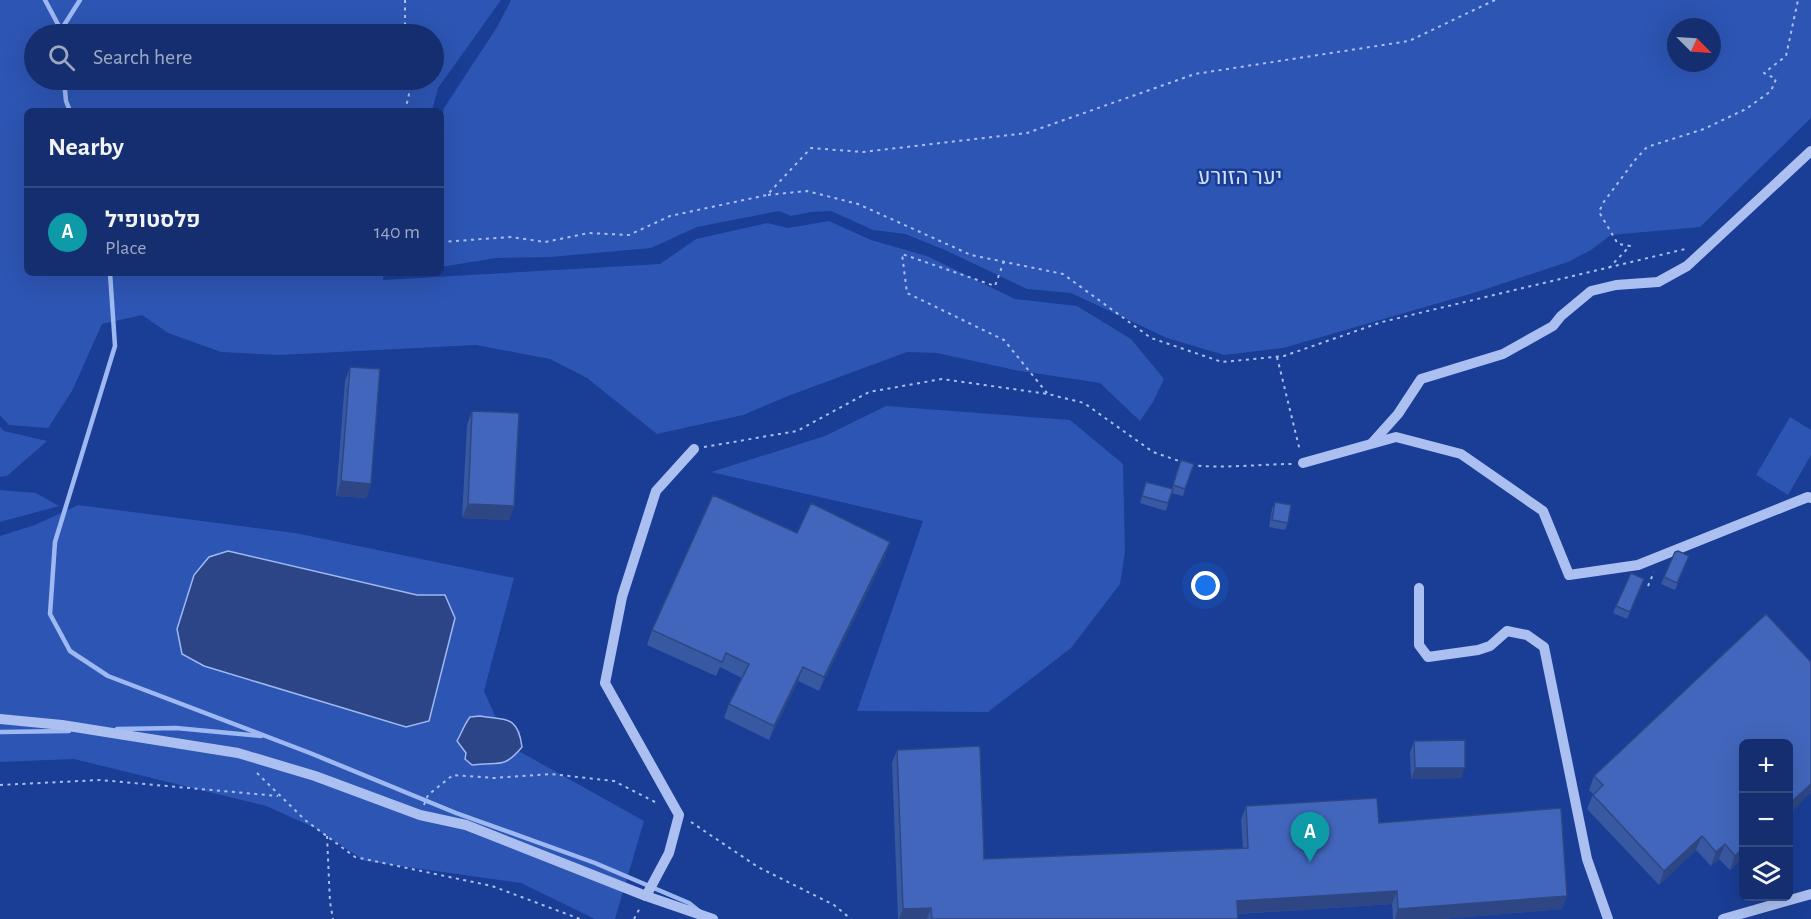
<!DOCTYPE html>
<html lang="en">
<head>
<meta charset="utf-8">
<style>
  :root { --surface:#142e70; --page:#1d3675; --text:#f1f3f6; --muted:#9da8c3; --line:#334a83; --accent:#ffeb6a }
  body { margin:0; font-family:"Alegreya Sans",Heebo,sans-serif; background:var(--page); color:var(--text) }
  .controls { position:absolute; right:18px; bottom:18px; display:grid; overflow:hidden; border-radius:9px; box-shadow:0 6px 24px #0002 }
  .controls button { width:54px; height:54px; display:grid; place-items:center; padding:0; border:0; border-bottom:2px solid var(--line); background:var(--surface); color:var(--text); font:30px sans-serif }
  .compass { position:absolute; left:1667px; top:18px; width:54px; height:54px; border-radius:50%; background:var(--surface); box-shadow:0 6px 24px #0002; rotate:114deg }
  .you { position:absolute; left:1206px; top:586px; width:21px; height:21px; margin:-15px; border:4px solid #fff; border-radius:50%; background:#1a73e8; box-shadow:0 0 0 9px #1a73e833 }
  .badge { display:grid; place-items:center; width:39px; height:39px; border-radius:50%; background:var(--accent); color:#fff; font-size:20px; font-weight:700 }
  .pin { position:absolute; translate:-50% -50px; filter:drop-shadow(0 2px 3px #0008) }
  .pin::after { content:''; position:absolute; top:32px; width:21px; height:18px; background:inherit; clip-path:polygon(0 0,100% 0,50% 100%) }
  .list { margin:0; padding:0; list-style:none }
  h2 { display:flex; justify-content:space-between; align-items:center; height:78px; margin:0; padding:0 24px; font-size:26px }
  h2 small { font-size:20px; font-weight:400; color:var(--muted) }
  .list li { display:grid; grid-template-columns:39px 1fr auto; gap:18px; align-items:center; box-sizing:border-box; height:90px; padding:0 24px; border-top:2px solid var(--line) }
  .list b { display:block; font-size:22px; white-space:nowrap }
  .list p { margin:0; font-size:20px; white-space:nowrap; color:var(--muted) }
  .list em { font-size:20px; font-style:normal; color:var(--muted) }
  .icon { flex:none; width:33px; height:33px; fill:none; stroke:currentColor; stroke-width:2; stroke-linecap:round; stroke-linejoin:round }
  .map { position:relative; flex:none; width:1811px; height:919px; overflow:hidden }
  .search { position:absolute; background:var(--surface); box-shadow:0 6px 24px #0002; left:24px; top:24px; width:420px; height:66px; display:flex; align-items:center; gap:15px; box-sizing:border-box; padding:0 21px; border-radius:33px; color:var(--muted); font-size:22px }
  .panel { position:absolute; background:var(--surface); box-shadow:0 6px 24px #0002; left:24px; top:108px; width:420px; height:168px; border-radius:9px }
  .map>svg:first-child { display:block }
  .green { fill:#2d55b3; fill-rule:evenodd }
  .water { fill:#2c4587; stroke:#9eb8f2; stroke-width:1.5 }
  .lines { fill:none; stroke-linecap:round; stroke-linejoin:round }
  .stream { stroke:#9eb8f2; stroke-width:4.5 }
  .path { stroke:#abc0f0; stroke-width:2; stroke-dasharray:3 4.5; stroke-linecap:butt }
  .minor { stroke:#abc0f0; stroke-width:10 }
  .wall { fill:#3958a2 }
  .shaded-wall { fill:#2e4784 }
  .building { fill:#4266bc; stroke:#2e4784; stroke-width:1.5 }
  .labels { text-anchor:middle; stroke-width:5; stroke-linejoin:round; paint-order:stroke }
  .park-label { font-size:22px; fill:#d2dffb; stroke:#1a3d95 }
</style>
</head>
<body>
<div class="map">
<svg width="1811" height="919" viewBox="0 0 1811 919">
  <rect width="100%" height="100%" fill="#1a3d95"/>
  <g class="green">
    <path d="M 0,0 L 501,0 L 438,88 L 432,111 L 27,111 L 27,273 L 384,273 L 383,280 L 660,264 L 696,239 L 767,223 L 788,228 L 829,221 L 871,240 L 927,256 L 1015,299 L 1077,306 L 1131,339 L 1164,379 L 1153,402 L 1140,421 L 1100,383 L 1015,370 L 937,353 L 907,352 L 788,396 L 743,415 L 657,434 L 587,378 L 550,359 L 476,345 L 279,355 L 221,352 L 168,333 L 142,315 L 102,324 L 72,391 L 48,428 L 9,425 L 0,415 ZM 34,34 L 434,34 L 434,80 L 34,80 Z"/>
    <path d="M 511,0 L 1811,0 L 1811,118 L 1700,227 L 1611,235 L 1591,250 L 1568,262 L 1477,292 L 1283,348 L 1224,355 L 1167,338 L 1071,293 L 1027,289 L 945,250 L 905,234 L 873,230 L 831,211 L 811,212 L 791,216 L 779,211 L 697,227 L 651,248 L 550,257 L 496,258 L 441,267 L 441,121 L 444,108 L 497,27 ZM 1676,27 L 1712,27 L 1712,63 L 1676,63 Z"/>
    <path d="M 886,406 L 1070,420 L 1123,464 L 1125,552 L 1120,584 L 1071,648 L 988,712 L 857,711 L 923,521 L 711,472 L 825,436 Z"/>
    <path d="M 1790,417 L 1811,430 L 1811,455 L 1788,495 L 1756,475 Z"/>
    <path d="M 0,427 L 4,431 L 47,441 L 7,476 L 0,477 Z"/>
    <path d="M 0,490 L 36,493 L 59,506 L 0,522 Z"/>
    <path d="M 78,505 L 295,533 L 514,578 L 484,691 L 508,745 L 644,821 L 615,919 L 595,919 L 521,883 L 365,861 L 315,828 L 266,806 L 74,759 L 0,762 L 0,536 L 35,525 Z"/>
  </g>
  <g class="water">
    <path d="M 228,551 L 417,595 L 445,595 L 455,618 L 429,721 L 406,727 L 204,666 L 182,654 L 177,629 L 194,575 L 209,557 Z"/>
    <path d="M 480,716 C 507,720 518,716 522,747 C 503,770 498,761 472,765 L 465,759 L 466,753 L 457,741 C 462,732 464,725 470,717 Z"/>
  </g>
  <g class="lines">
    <g class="stream">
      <path d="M 45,0 L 61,30 L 61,34"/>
      <path d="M 61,30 L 80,0"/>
      <path d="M 64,80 L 66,101 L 70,111"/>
      <path d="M 110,273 L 115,346 L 55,542 L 50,614 L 70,651 L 108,676 L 310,753 L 456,813 L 595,863 L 689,903 L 699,911"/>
      <path d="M 117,729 L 176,728 L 261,736"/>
      <path d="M 0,732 L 69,731"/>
    </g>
    <g class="path">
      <path d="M 405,0 L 405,34"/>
      <path d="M 1495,0 L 1409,41 L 1195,74 L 1027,133 L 863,152 L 811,148 L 767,195 L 807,191 L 858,204 L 971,255 L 1063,274 L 1151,338 L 1222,362 L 1284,356 L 1382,322 L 1685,249"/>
      <path d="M 405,111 L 410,90 L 409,80"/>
      <path d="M 441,242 L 511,237 L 545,242 L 589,233 L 629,235 L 670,216 L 767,195"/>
      <path d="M 1004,261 L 995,286 L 902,254 L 907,293 L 1004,340 L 1047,393"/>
      <path d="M 1609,268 L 1630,246 L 1618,244 L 1599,212 L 1603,203 L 1635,160 L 1647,147 L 1704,129 L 1746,109 L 1771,91 L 1776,79 L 1764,73 L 1786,56 L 1798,0"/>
      <path d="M 1277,357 L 1300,451"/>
      <path d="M 704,447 L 797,431 L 869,392 L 942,379 L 1048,394 L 1084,403 L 1153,452 L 1182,462"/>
      <path d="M 1191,465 C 1223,469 1259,464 1293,464"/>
      <path d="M 1648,586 L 1654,572"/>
      <path d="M 257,773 L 305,820 L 355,857 L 492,886 L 580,919"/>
      <path d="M 0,785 L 100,780 L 278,796"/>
      <path d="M 424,805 L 428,795 L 453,775 L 494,778 L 551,774 L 614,781 L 657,803"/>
      <path d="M 691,822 L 758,867 L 834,905 L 851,919"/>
      <path d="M 327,836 L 330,902 L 333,919"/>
      <path d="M 634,919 L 641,906"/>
    </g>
    <g class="minor">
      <path d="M 1372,443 L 1398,414 L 1421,379 L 1503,354 L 1553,326 L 1561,316 L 1591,291 L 1616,285 L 1658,282 L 1687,266 L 1811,151"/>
      <path d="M 694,449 L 656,491 L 622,597 L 605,683 L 679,815 L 669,853 L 646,896 L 713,919"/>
      <path d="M 1303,463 L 1396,437 L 1461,454 L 1543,511 L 1569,575 L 1638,565 L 1808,497 L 1811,498"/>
      <path d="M 1419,588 L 1419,645 L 1428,657 L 1478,650 L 1490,646 L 1507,631 L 1527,635 L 1544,647 L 1587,859 L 1608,919"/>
      <path d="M 0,719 L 62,725 L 238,753 L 315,776 L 420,815 L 466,825 L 646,896"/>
      <path d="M 1723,919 L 1811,894"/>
    </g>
  </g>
  <g class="wall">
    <path d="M 350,367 L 371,484 L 366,498 L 336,496 L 345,381 Z"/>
    <path d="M 472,411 L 514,506 L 509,520 L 462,518 L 467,425 Z"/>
    <path d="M 1181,460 L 1194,464 L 1183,496 L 1171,493 L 1166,511 L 1140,503 L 1146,482 L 1172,489 Z"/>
    <path d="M 1275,502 L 1288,523 L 1285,530 L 1269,527 L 1272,509 Z"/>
    <path d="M 797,533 L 890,542 L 885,556 L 819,691 L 798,681 L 769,740 L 724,718 L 729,704 L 742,678 L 720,667 L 716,676 L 647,645 L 652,630 Z"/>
    <path d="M 1689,556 L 1675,590 L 1661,584 L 1664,577 Z"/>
    <path d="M 1641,587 L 1627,619 L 1613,613 L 1616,606 Z"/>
    <path d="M 1414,741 L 1461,778 L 1411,779 L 1410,752 Z"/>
    <path d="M 1743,744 L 1743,857 L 1730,870 L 1719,859 L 1711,866 L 1696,850 L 1659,885 L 1587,809 L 1593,794 L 1589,790 L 1594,776 Z"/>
    <path d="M 897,750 L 984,859 L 1243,848 L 1241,820 L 1246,806 L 1379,823 L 1567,896 L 1562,909 L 1441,919 L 1393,919 L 1392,904 L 1238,914 L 1238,919 L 898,919 L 892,763 Z"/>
  </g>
  <g class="shaded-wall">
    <path d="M 341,481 L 371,484 L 366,498 L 336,496 Z"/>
    <path d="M 468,504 L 514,506 L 509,520 L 462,518 Z"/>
    <path d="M 890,542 L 885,556 L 819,691 L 824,677 Z"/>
    <path d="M 803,667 L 798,681 L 769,740 L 774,726 Z"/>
    <path d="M 1415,768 L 1465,768 L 1461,778 L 1411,779 Z"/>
    <path d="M 1811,784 L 1811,793 L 1788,815 L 1788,805 Z"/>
    <path d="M 1702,836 L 1696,850 L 1659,885 L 1664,871 Z"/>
    <path d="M 1725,844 L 1719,859 L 1711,866 L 1716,852 Z"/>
    <path d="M 1743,848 L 1743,857 L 1730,870 L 1735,856 Z"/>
    <path d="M 1397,891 L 1392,904 L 1233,914 L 1237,901 Z"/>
    <path d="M 1567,896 L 1562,909 L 1441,919 L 1395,919 L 1398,909 Z"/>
    <path d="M 931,908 L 927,919 L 899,919 L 903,909 Z"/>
  </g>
  <g class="building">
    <path d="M 350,367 L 380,369 L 371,484 L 341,481 Z"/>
    <path d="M 472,411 L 519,413 L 514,506 L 468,504 Z"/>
    <path d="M 1181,460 L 1194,464 L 1185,489 L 1173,485 Z"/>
    <path d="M 1146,482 L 1173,489 L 1168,503 L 1142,496 Z"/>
    <path d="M 713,495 L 797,533 L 811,503 L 890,542 L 824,677 L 803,667 L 774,726 L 729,704 L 749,664 L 726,653 L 722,662 L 652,630 Z"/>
    <path d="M 1275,502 L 1291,505 L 1288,523 L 1272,520 Z"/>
    <path d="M 1678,551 L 1689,556 L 1677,583 L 1664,577 L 1675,552 Z"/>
    <path d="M 1631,573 L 1644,579 L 1630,612 L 1616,606 Z"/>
    <path d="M 1766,614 L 1811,662 L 1811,784 L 1788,805 L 1788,744 L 1743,744 L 1743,848 L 1735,856 L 1725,844 L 1716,852 L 1702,836 L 1664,871 L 1593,795 L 1603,785 L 1594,776 Z"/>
    <path d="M 1465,740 L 1465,768 L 1415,768 L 1414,741 Z"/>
    <path d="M 980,746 L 984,859 L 1248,848 L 1246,806 L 1377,798 L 1379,823 L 1561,808 L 1567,896 L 1398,909 L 1397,891 L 1237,901 L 1238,919 L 932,919 L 931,908 L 903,909 L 897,750 Z"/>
  </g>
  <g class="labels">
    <g class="park-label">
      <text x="1240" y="184">יער הזורע</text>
    </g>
  </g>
</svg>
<div class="controls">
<button>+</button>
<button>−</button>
<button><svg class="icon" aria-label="layers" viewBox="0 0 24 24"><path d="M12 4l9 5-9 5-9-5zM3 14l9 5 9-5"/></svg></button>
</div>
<svg class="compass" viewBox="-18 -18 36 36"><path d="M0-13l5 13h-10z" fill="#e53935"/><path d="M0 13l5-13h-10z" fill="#9da8c3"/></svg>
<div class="you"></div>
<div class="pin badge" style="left:1310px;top:862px;background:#0f9aa8">A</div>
<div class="search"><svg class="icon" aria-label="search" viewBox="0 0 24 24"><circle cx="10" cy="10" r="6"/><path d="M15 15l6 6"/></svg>Search here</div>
<section class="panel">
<h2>Nearby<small></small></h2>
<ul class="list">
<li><span class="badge" style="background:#0f9aa8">A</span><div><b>פלסטופיל</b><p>Place</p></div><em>140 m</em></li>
</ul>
</section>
</div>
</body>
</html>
